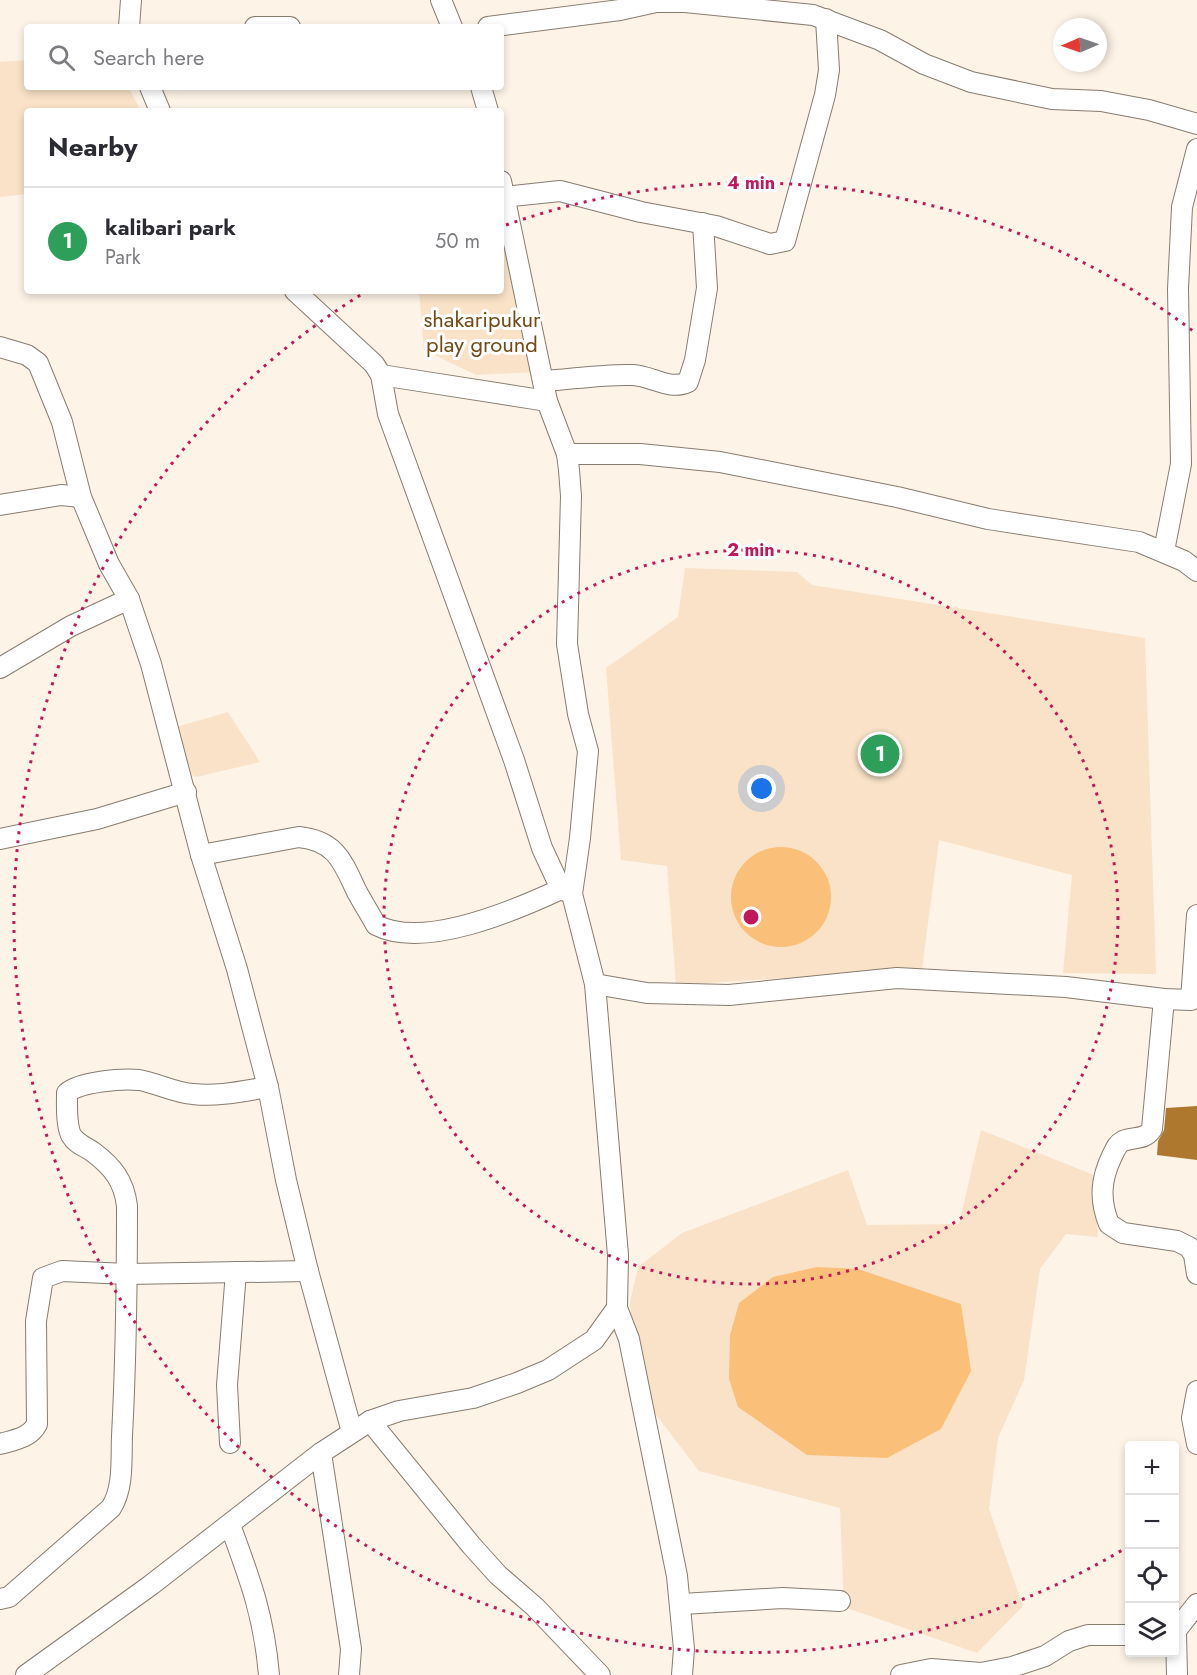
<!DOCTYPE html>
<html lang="en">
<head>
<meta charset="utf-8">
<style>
  :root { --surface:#fff; --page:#f2f2f3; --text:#2b2b33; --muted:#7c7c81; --line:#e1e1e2; --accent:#2f81d0 }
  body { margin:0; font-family:Jost,sans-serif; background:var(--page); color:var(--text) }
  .controls { position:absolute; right:18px; bottom:18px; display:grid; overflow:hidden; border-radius:6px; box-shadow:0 3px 9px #0003 }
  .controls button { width:54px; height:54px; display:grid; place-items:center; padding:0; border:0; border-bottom:2px solid var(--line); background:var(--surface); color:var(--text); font:30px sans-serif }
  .compass { position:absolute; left:1053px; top:18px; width:54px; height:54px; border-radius:50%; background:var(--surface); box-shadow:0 3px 9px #0003; rotate:268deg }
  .you { position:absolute; left:762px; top:789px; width:21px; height:21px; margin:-15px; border:4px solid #fff; border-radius:50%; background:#1a73e8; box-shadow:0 0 0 9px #1a73e833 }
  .badge { display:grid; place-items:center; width:39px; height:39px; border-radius:50%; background:var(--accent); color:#fff; font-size:20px; font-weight:700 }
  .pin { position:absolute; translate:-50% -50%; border:3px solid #fff; box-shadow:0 2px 6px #0006 }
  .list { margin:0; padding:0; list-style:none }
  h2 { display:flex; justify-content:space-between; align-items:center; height:78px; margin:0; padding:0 24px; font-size:26px }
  h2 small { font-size:20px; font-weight:400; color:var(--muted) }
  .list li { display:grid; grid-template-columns:39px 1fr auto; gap:18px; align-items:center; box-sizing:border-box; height:108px; padding:0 24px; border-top:2px solid var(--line) }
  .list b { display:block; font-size:22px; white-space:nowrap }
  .list p { margin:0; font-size:20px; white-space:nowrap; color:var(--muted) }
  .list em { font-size:20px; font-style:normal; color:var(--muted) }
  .icon { flex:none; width:33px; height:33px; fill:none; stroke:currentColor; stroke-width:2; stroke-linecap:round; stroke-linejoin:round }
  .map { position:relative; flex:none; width:1197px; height:1675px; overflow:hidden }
  .search { position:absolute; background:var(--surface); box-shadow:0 3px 9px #0003; left:24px; top:24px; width:480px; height:66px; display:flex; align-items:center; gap:15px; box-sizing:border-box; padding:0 21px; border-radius:6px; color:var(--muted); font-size:22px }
  .panel { position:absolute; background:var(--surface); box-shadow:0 3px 9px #0003; left:24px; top:108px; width:480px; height:186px; border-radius:6px }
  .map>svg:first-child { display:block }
  .green { fill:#f9e2c7 }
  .water { fill:#fabf79 }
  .building { fill:#ae782f }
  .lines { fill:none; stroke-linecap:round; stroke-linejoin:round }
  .minor-casing { stroke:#887c6f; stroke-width:22 }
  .minor { stroke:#fff; stroke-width:20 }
  .ring { fill:none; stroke:#c2185b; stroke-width:3; stroke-dasharray:3 6 }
  .labels { text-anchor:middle; stroke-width:6; stroke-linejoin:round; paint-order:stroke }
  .park-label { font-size:22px; fill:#714b15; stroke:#fff }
  .centre { fill:#c2185b; stroke:#fff; stroke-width:3 }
  .ring-label { font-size:18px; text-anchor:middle; font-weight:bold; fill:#c2185b; stroke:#fff; stroke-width:6; stroke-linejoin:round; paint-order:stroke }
</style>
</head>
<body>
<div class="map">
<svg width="1197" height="1675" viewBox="0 0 1197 1675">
  <rect width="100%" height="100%" fill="#fdf3e7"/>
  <g class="green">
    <path d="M 27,60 L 27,87 L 128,87 L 141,111 L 27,111 L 27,194 L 0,197 L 0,62 Z"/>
    <path d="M 501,229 L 534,372 L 476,375 L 424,350 L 419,291 L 501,291 Z"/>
    <path d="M 685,568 L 797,572 L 812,585 L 1145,638 L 1156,974 L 1063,973 L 1072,875 L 939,840 L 922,969 L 676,985 L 667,866 L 621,860 L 606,668 L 678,617 Z"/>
    <path d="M 228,712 L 260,762 L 196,777 L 181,769 L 173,728 Z"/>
    <path d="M 981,1130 L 1094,1175 L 1098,1237 L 1066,1234 L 1040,1269 L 1024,1380 L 998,1438 L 989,1509 L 1023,1606 L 977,1653 L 844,1607 L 840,1508 L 699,1471 L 629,1379 L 635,1357 L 630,1302 L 638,1267 L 682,1233 L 848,1170 L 867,1225 L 959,1224 Z"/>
  </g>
  <g class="water">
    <circle cx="781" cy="897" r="50"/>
    <path d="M 817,1267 L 858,1269 L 961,1304 L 971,1371 L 941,1429 L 887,1458 L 807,1455 L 738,1407 L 729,1379 L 730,1335 L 739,1303 L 773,1277 Z"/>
  </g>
  <path class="building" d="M 1197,1106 L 1197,1160 L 1157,1155 L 1158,1141 L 1164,1130 L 1166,1108 Z"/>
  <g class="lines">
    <g class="minor-casing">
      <g id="minor">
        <path d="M 441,0 L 452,27"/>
        <path d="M 129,27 L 131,0"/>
        <path d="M 255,27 L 290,27"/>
        <path d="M 488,27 L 620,10 L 656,2 L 685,2 L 813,15 L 880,40 L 924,64 L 971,82 L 1052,99 L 1101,101 L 1149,110 L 1197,124"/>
        <path d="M 150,87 L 160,111"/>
        <path d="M 481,87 L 488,111"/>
        <path d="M 503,197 L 560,191 L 641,212 L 716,226 L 770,244 L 785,241 L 825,95 L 829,70 L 826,19"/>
        <path d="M 295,291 L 374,364 L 381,375 L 547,401"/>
        <path d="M 0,347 L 27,355 L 38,363 L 62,422 L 81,497 L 109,564 L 129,599 L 151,664 L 201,855 L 237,969 L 268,1087 L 286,1180 L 308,1271 L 352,1432"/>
        <path d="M 381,375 L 388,414 L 514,760 L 542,848 L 561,889 L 572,894"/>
        <path d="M 544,381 C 573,379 604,374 633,375 C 653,376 669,391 688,382 L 695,360 L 707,288 L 703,223"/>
        <path d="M 567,454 L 640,454 L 720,462 L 897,497 L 988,519 L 1139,542 L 1184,561 L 1197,571"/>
        <path d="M 0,505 L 61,495 L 81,497"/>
        <path d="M 1164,551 L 1181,464 L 1178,289 L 1182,207 L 1197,149"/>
        <path d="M 0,668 L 71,626 L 129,599"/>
        <path d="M 0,839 L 97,819 L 186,792"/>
        <path d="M 201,855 L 299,837 C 337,841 343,863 357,892 C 363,903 370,914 376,925 C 424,950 516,910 561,889"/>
        <path d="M 595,984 L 647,993 L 729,995 L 897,978 L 1066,987 L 1164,999 L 1191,1000 L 1197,915"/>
        <path d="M 1164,999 L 1152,1129 C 1144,1141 1135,1136 1123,1141 C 1117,1144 1115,1150 1112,1156 C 1101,1179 1099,1199 1109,1224 L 1123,1233 L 1177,1241 L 1189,1247 L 1194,1255 L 1197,1274"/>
        <path d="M 617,1308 L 629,1339 L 677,1576 L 684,1649 L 682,1675"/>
        <path d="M 1197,1391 L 1192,1418 L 1197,1444"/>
        <path d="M 370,1421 L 471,1545 L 498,1575 L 535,1607 L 600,1675"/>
        <path d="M 230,1443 L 227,1385 L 236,1272"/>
        <path d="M 0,1444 C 14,1440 30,1438 37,1424 L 36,1321 L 43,1278 L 62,1271 L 127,1274 L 308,1271"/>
        <path d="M 321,1453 L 351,1649 L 349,1675"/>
        <path d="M 230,1525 C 250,1579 264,1616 269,1675"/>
        <path d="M 0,1599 L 9,1597 L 111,1508 C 124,1488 121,1459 122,1436 C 126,1359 127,1282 127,1206 C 124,1181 113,1167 93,1152 C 85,1146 77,1145 71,1135 C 66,1124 67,1105 67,1093 C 79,1082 122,1078 139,1080 C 157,1083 175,1093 193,1094 C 218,1097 243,1091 268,1087"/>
        <path d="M 682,1604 L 783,1598 L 840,1601"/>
        <path d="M 1174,1633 L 1197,1604"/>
        <path d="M 1176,1633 L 1177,1675"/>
        <path d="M 26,1675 L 151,1585 L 321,1453 L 370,1421 L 399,1411 L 473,1398 L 517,1383 L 548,1370 L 594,1340 L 617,1308 L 618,1255 L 595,984 L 572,894 L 580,838 L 588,751 L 578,714 L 567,644 L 571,496 L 569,470 L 567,454 L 547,401 L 501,181"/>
        <path d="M 901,1675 L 931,1669 L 981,1673 L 1012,1667 L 1045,1656 L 1069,1641 L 1088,1635 L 1130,1635"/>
      </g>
    </g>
    <use href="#minor" class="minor"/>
  </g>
  <g class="ring">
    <circle cx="751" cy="917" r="367"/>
    <path d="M1129 1546A734 734 0 0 1 367 291M506 225A734 734 0 0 1 1193 331"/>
  </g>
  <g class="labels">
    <g class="park-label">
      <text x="482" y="327">shakaripukur<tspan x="482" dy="25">play ground</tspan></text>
    </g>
  </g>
  <circle cx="751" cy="917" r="9" class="centre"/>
  <g class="ring-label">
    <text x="751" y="189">4 min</text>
    <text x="751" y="556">2 min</text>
  </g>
</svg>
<div class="controls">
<button>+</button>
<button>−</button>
<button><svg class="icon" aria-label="locate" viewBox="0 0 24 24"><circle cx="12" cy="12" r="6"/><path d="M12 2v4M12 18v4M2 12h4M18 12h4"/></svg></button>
<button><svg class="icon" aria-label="layers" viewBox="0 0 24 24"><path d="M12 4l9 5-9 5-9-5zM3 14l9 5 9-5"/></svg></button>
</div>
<svg class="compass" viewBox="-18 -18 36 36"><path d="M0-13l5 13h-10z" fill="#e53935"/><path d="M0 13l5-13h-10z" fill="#7c7c81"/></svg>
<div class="you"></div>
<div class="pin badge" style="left:880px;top:754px;background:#2e9e5b">1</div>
<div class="search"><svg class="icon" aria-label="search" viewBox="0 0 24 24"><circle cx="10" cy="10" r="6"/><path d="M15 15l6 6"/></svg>Search here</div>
<section class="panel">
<h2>Nearby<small></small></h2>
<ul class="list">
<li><span class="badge" style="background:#2e9e5b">1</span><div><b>kalibari park</b><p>Park</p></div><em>50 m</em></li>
</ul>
</section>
</div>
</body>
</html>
